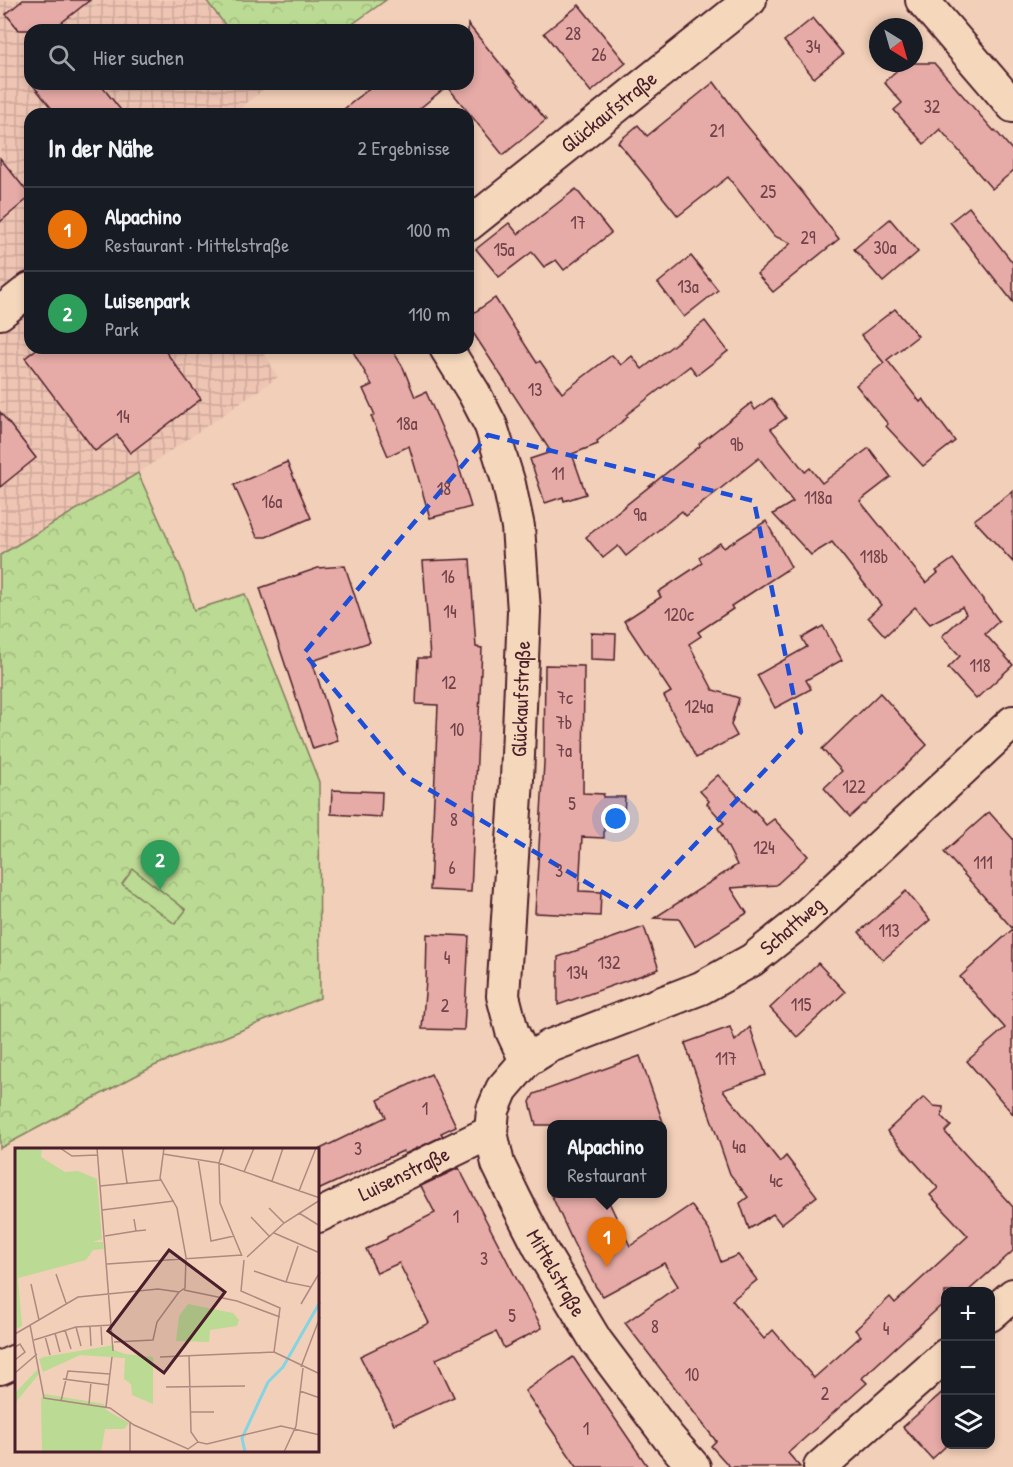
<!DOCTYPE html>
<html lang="de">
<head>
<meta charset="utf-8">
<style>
  :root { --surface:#171b24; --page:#20242c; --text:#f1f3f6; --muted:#9ea1a6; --line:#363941; --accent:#a6949b }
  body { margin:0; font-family:"Patrick Hand",sans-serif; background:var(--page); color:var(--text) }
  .controls { position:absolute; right:18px; bottom:18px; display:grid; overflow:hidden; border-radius:12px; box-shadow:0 3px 9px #0003 }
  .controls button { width:54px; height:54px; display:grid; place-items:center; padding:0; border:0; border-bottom:2px solid var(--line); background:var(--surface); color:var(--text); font:30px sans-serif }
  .compass { position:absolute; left:869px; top:18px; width:54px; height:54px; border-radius:50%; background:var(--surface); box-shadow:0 3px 9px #0003; rotate:143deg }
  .you { position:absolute; left:616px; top:819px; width:21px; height:21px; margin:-15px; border:4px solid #fff; border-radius:50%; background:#1a73e8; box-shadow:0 0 0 9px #1a73e833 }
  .badge { display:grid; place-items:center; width:39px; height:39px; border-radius:50%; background:var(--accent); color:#fff; font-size:20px; font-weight:700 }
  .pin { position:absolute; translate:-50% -50px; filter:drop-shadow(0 2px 3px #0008) }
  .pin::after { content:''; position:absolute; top:32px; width:21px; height:18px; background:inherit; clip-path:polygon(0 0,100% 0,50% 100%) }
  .popup { position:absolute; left:547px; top:1120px; width:120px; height:78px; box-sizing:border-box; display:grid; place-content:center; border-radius:12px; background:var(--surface); filter:drop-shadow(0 2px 4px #0005); font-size:20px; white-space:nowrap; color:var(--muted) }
  .popup b { font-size:22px; color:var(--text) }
  .popup::after { content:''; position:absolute; left:50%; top:100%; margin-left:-12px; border:12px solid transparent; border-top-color:var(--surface) }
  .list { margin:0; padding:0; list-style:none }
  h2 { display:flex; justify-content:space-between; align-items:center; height:78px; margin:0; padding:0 24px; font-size:26px }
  h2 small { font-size:20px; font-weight:400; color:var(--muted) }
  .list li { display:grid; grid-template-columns:39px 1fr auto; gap:18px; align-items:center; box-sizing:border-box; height:84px; padding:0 24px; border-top:2px solid var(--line) }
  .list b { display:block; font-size:22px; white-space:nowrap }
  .list p { margin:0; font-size:20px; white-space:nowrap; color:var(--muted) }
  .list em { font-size:20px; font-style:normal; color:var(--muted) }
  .icon { flex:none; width:33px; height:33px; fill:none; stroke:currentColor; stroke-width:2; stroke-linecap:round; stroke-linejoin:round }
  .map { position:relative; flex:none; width:1013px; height:1467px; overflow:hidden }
  .search { position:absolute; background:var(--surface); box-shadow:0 3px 9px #0003; left:24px; top:24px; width:450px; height:66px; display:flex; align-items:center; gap:15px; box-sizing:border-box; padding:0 21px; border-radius:18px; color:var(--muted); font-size:22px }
  .panel { position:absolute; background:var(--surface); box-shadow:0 3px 9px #0003; left:24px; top:108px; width:450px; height:246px; border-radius:18px }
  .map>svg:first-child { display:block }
  .industrial { fill:url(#industrial-grid) }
  .park { fill:url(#park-crowns); stroke:#827c5f; stroke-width:1.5 }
  .pitch { fill:#bbda93; stroke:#827c5f; stroke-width:1.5 }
  .building { fill:#e6aba6; stroke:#4a1f2b; stroke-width:1.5 }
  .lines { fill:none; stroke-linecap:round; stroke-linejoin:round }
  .minor-casing { stroke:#4a1f2b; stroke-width:36 }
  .minor { stroke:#f5d8bc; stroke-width:32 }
  .marked { fill:none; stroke:#1d4ed8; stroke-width:4.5; stroke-dasharray:12 8; stroke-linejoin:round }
  .labels { text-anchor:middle; stroke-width:4.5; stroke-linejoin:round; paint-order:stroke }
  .number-label { font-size:18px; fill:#71424a }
  .street-label { font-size:21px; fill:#4a1f2b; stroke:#f5d8bc }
  .inset-river { fill:none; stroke:#85d4e1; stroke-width:3 }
  .inset-road { fill:none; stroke:#af8980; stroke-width:1.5 }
  .view { fill:#4a1f2b; fill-opacity:0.15; stroke:#4a1f2b; stroke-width:3 }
  .inset-edge { fill:none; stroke:#4a1f2b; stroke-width:3 }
</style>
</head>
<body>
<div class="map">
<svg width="1013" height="1467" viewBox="0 0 1013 1467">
  <defs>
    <pattern id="industrial-grid" width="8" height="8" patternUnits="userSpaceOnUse" patternTransform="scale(1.5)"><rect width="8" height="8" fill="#eec4b3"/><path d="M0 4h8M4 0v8" fill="none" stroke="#cea89a"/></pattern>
    <pattern id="park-crowns" width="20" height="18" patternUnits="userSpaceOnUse" patternTransform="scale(1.5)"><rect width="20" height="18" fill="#bbda93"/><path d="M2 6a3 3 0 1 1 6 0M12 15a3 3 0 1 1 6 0" fill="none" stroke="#a2bb7f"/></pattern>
  </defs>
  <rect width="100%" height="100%" fill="#f2cfb8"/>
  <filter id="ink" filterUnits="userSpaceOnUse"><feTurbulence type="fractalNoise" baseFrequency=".0167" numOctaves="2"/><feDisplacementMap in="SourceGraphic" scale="12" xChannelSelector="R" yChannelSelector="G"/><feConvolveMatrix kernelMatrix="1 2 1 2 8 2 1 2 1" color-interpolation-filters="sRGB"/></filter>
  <g filter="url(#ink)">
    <path class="industrial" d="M 0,0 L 205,0 L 228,30 L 30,30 L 30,84 L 270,84 L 233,114 L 30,114 L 30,348 L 261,348 L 278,377 L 138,473 L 0,555 Z"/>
    <g class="park">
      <path d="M 206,0 L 386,0 L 344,30 L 229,30 Z"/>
      <path d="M 138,473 L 181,568 L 194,610 L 245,594 L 319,782 L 320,998 L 154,1066 L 0,1148 L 0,555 Z"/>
    </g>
    <path class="pitch" d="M 133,869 L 186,910 L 175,924 L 122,884 Z"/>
    <g class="building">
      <path d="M 23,0 L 90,0 L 52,30 L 19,30 L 6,14 Z"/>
      <path d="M 579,5 L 626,63 L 591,92 L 544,33 Z"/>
      <path d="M 813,18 L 843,54 L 814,78 L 784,41 Z"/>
      <path d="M 468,24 L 546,120 L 503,155 L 447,86 L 413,114 L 338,114 L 375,84 L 468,84 Z"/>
      <path d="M 905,63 L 934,63 L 994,131 L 995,130 L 1013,151 L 1013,171 L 992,189 L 940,129 L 924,144 L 894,110 L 902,103 L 884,82 Z"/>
      <path d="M 714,82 L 743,121 L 803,193 L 839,239 L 773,292 L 757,274 L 791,243 L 774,236 L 728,177 L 678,216 L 618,142 L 638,125 L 647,136 Z"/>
      <path d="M 32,84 L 100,84 L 124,114 L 56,114 Z"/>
      <path d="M 0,158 L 30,195 L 30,197 L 0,222 Z"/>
      <path d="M 576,189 L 611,233 L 564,270 L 556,260 L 544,267 L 532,252 L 499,277 L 476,249 L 509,223 L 518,234 Z"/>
      <path d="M 969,207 L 1013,263 L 1013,302 L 950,222 Z"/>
      <path d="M 890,219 L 918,252 L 883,282 L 854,249 Z"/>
      <path d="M 691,256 L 718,290 L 684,317 L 658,283 Z"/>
      <path d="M 495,298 L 537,363 L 540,361 L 562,393 L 612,355 L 621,365 L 632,356 L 642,369 L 705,321 L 728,351 L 697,375 L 690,366 L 626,415 L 628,417 L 597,441 L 598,444 L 572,454 L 586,494 L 564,501 L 563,497 L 545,503 L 530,459 L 551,452 L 468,325 L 468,317 Z"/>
      <path d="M 895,309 L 918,336 L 887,360 L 920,402 L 923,399 L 955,441 L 923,466 L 886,426 L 888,424 L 856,385 L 884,363 L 861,335 Z"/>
      <path d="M 38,348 L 163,348 L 201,399 L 130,453 L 117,435 L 95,451 L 25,358 Z"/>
      <path d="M 351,348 L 391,348 L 403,367 L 415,397 L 426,392 L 459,467 L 471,507 L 430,518 L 409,446 L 388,456 L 371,416 L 375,415 L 363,389 L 372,385 Z"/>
      <path d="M 771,398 L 786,418 L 771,429 L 805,472 L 810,468 L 822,483 L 869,448 L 891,477 L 860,501 L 926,583 L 938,573 L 936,571 L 953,559 L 999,621 L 985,634 L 1013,665 L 976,699 L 948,668 L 960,656 L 942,636 L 966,614 L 962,607 L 930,624 L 915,607 L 885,636 L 868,617 L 881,605 L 832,542 L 811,555 L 773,514 L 793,502 L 759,458 L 686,516 L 682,511 L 626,556 L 618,546 L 603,558 L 586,537 L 700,446 L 699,444 L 751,403 L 755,410 Z"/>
      <path d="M 0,412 L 36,458 L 0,487 Z"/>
      <path d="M 287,462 L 311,518 L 266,537 L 257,537 L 234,485 Z"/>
      <path d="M 1013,491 L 1013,562 L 974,520 Z"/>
      <path d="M 766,521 L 791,567 L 731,606 L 733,609 L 698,632 L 701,636 L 689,644 L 713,690 L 739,698 L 731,725 L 737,736 L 696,758 L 664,696 L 671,692 L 624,621 L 661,597 L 658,592 L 702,563 L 699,557 L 720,543 L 724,548 Z"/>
      <path d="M 470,559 L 476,647 L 482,648 L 471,892 L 430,890 L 438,705 L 416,704 L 418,658 L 430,658 L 423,561 Z"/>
      <path d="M 345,566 L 370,642 L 312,661 L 338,741 L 313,749 L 260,588 L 318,568 Z"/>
      <path d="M 823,626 L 842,660 L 806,680 L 811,689 L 775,708 L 757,675 L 807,647 L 802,638 Z"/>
      <path d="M 591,633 L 616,634 L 615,660 L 591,659 Z"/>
      <path d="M 545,665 L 584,666 L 583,793 L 604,794 L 603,797 L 625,797 L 624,816 L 604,825 L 604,838 L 582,837 L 579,891 L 601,892 L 600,916 L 535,913 L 544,763 Z"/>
      <path d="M 880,693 L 927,745 L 865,805 L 864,804 L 850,817 L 824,788 L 842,771 L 822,749 Z"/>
      <path d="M 718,775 L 753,812 L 754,810 L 766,825 L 774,819 L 808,856 L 776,885 L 731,888 L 747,913 L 695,946 L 679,919 L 654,918 L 737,865 L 718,828 L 724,823 L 707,804 L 709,801 L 700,791 Z"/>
      <path d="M 332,790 L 382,792 L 381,817 L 331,814 Z"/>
      <path d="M 989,812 L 1013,839 L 1013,929 L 944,852 Z"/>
      <path d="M 906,891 L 930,920 L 883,960 L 859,932 Z"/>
      <path d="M 644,927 L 659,969 L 558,1005 L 558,957 Z"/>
      <path d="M 1013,929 L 1013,1114 L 967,1061 L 1005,1028 L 960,977 Z"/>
      <path d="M 427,934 L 469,936 L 464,1030 L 422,1029 L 426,981 Z"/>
      <path d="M 818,963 L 845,992 L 797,1037 L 770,1008 Z"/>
      <path d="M 730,1027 L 735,1041 L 750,1027 L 766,1075 L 723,1090 L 780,1162 L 786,1156 L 817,1196 L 781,1224 L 773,1214 L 749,1229 L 740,1203 L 748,1197 L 730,1174 L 685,1043 Z"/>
      <path d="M 640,1056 L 664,1125 L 536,1125 L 530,1102 L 534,1094 Z"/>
      <path d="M 431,1074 L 456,1126 L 441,1133 L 443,1136 L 405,1154 L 403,1151 L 318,1190 L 318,1150 L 386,1117 L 378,1100 Z"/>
      <path d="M 924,1097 L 933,1106 L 943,1107 L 942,1117 L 951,1126 L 945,1132 L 1013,1207 L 1013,1251 L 967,1292 L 945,1292 L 945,1302 L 862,1378 L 867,1383 L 788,1453 L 800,1467 L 730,1467 L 711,1446 L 716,1441 L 625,1323 L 678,1286 L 664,1263 L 603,1296 L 596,1287 L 573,1242 L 551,1194 L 605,1194 L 630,1246 L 691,1205 L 709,1230 L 721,1262 L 738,1255 L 757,1280 L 732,1300 L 764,1339 L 773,1330 L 814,1378 L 861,1336 L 855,1330 L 890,1297 L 895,1303 L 968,1236 L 930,1195 L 938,1188 L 887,1131 Z"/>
      <path d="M 459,1168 L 542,1328 L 504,1348 L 496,1332 L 436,1359 L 454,1397 L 394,1424 L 360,1356 L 429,1323 L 399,1263 L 377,1273 L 366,1249 L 387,1239 L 387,1237 L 435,1213 L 421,1186 Z"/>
      <path d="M 573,1357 L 648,1467 L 577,1467 L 525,1391 Z"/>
      <path d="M 945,1390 L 945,1447 L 932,1459 L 903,1427 Z"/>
    </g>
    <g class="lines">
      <g class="minor-casing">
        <g id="minor">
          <path d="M 922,0 L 1013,106"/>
          <path d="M 468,225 L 750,0"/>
          <path d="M 0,313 L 30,289"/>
          <path d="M 446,348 L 474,393 L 491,426 L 509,484 L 518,527 L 524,611 L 517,779 L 503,996 L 512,1031 L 526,1061"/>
          <path d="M 318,1216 L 491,1132"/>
          <path d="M 990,1315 L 1013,1295"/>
          <path d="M 0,1368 L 16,1361"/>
          <path d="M 694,1467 L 668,1437 L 596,1341 L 540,1248 L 515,1199 L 498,1164 L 491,1132 L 493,1110 L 502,1089 L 526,1061 L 550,1046 L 701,988 L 752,960 L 796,925 L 1013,722"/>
          <path d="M 820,1467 L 946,1355"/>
        </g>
      </g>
      <use href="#minor" class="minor"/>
    </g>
  </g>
  <path class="marked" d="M 488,435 L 754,501 L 801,732 L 633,910 L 406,776 L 304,653 Z"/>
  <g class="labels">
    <g class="number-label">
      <text x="573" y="40">28</text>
      <text x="813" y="53">34</text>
      <text x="599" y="61">26</text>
      <text x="932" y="113">32</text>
      <text x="717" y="137">21</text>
      <text x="768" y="198">25</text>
      <text x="578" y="229">17</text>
      <text x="808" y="244">29</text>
      <text x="885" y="254">30a</text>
      <text x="504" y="256">15a</text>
      <text x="688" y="293">13a</text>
      <text x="535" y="396">13</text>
      <text x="123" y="423">14</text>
      <text x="407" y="430">18a</text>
      <text x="737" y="451">9b</text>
      <text x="558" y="480">11</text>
      <text x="444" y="495">18</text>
      <text x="818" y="504">118a</text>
      <text x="272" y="508">16a</text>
      <text x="640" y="521">9a</text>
      <text x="874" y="563">118b</text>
      <text x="448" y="583">16</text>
      <text x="450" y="618">14</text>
      <text x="679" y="621">120c</text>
      <text x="980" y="672">118</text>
      <text x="449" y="689">12</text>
      <text x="565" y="704">7c</text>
      <text x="699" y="713">124a</text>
      <text x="564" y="729">7b</text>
      <text x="457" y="736">10</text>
      <text x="564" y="757">7a</text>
      <text x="854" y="793">122</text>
      <text x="572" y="810">5</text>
      <text x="454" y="826">8</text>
      <text x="764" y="854">124</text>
      <text x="983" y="869">111</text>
      <text x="452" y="874">6</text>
      <text x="559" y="877">3</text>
      <text x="889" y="937">113</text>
      <text x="447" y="964">4</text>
      <text x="609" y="969">132</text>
      <text x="577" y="979">134</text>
      <text x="801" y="1011">115</text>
      <text x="445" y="1012">2</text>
      <text x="726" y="1065">117</text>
      <text x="425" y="1115">1</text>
      <text x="739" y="1153">4a</text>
      <text x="358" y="1155">3</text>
      <text x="776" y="1187">4c</text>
      <text x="456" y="1223">1</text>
      <text x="484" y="1265">3</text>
      <text x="512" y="1322">5</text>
      <text x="655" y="1333">8</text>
      <text x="886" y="1335">4</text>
      <text x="692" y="1381">10</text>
      <text x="825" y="1400">2</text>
      <text x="586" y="1435">1</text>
    </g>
    <g class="street-label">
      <text transform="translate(609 112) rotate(-39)" y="7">Glückaufstraße</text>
      <text transform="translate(521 699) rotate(-88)" y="7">Glückaufstraße</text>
      <text transform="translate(792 926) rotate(-41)" y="7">Schattweg</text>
      <text transform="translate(404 1174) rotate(-26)" y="7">Luisenstraße</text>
      <text transform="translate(556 1273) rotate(60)" y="7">Mittelstraße</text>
    </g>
  </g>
  <g transform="translate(15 1148)">
    <rect width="304" height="304" fill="#f2cfb8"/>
    <path d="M 23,221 L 24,226 L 0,255 L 0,245 ZM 30,246 L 89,256 L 91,262 L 114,275 L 109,281 L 90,281 L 86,304 L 27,304 L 26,250 Z" fill="#bbda93"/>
    <path d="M 0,0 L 27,0 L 26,9 L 50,24 L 63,23 L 82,31 L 87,91 L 78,94 L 88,94 L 89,101 L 78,102 L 71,112 L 3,130 L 7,178 L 0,182 ZM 173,156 L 218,165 L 224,172 L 222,178 L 195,182 L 194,194 L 161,193 L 164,168 ZM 99,197 L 99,202 L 110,206 L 138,209 L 138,256 L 117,247 L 116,236 L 109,231 L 110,210 L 65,207 L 28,224 L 24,211 L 29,209 Z" fill="#bbda93"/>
    <path class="inset-river" d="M 230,304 L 227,290 L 253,234 L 268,219 L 305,154"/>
    <path class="inset-road" d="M 45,0 L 57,8 L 82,7M 82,0 L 98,203M 107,0 L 112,35M 149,0 L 145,30 L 162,60 L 171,109 L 170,140 L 164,144M 209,0 L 204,15 L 205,55 L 227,108M 148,6 L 204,15 L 305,50M 183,11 L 196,93 L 219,88M 229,24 L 239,0M 257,33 L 268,0M 85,38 L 146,32M 284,43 L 301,0M 254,60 L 269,75M 87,62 L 159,53M 284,65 L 305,78M 236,69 L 255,89M 119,71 L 121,83 L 131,82M 259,85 L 305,105M 90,88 L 121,83M 283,98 L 271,134 L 296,139 L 305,124M 232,109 L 269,75 L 305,52M 229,112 L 226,143 L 265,160 L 259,204 L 305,226M 92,116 L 227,107M 239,123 L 271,134M 41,126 L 51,155M 16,136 L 24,172M 169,142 L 222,153 L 265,169M 286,156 L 296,139M 15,177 L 29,250 L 95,260 L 119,277 L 173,301 L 183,294 L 192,296 L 266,278 L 305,287M 75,178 L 76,198M 86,178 L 87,197M 61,179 L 66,198M 50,182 L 56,201M 40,185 L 45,204M 0,186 L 63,149 L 143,141 L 164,144M 30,188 L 35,207M 19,192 L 61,179 L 97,177M 99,194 L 138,192 L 142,174 L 164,144M 0,199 L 5,196 L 10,204 L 0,212M 174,208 L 176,284 L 183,294M 145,209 L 259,204M 286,219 L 305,169M 0,225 L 22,206M 48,231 L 94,237M 151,239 L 230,238M 285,243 L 305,250M 46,253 L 53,223 L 95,226M 74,256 L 76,234M 91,259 L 97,209M 175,264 L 199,264M 115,275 L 115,304M 269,304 L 281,278 L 288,220"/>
    <path class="view" d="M 154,102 L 210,144 L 149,225 L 93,183 Z"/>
    <rect width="304" height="304" class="inset-edge"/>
  </g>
</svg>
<div class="controls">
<button>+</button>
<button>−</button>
<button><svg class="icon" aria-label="layers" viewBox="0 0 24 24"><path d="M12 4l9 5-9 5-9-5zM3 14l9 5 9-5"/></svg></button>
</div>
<svg class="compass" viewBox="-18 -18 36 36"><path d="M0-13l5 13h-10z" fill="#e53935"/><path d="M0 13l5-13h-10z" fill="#9ea1a6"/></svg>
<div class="you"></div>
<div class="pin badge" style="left:607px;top:1267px;background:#e8710a">1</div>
<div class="popup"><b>Alpachino</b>Restaurant</div>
<div class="pin badge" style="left:160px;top:890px;background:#2e9e5b">2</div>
<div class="search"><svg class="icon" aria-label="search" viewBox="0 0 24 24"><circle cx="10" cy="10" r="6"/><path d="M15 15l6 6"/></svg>Hier suchen</div>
<section class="panel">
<h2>In der Nähe<small>2 Ergebnisse</small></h2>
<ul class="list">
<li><span class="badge" style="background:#e8710a">1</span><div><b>Alpachino</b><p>Restaurant · Mittelstraße</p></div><em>100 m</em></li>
<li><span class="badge" style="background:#2e9e5b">2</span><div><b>Luisenpark</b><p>Park</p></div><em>110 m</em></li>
</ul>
</section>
</div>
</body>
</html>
